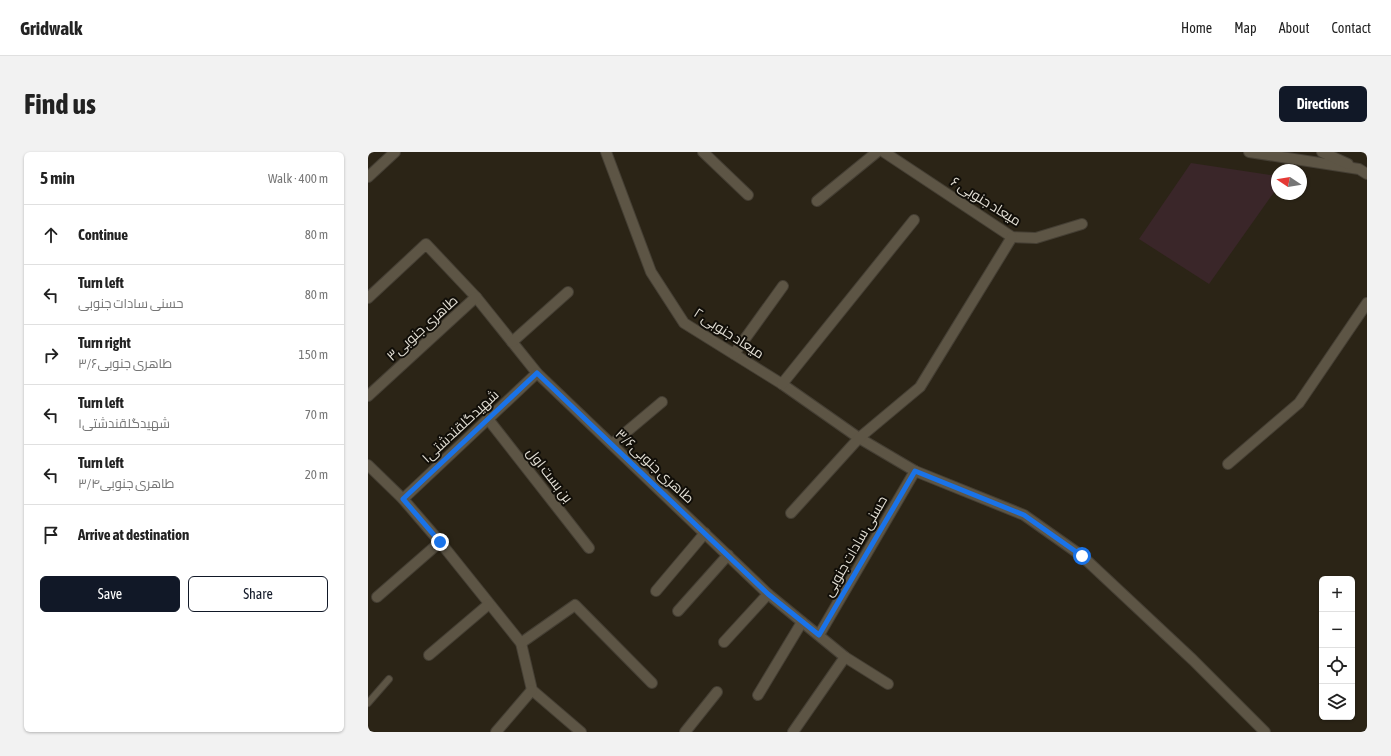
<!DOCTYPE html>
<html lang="en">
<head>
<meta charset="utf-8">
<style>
  :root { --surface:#fff; --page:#f2f2f2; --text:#222; --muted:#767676; --line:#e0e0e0; --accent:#111827 }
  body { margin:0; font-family:"Asap Condensed",Cairo,sans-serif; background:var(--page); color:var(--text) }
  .controls { position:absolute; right:12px; bottom:12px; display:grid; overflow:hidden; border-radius:6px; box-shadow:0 1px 3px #0004 }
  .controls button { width:36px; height:36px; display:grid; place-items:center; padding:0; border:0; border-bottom:1px solid var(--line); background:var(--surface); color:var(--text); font:20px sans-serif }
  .compass { position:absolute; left:903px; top:12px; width:36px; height:36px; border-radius:50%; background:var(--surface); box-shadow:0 1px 3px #0004; rotate:282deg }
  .stop { position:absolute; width:12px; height:12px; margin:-9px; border:3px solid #1a73e8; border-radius:50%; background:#fff }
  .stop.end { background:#1a73e8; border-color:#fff; box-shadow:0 1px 4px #0008 }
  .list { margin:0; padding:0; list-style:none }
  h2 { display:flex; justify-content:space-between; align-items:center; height:52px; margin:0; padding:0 16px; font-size:17px }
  h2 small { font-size:13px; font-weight:400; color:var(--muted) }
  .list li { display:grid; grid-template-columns:26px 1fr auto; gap:12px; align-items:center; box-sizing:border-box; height:60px; padding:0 16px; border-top:1px solid var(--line) }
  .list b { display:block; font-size:15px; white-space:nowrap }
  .list p { margin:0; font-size:13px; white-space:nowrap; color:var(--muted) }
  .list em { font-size:13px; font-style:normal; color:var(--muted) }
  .actions { display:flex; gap:8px; padding:12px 16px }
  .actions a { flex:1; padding:9px 0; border:1px solid var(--accent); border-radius:6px; text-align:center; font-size:14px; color:var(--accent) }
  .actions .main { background:var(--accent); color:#fff }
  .icon { flex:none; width:22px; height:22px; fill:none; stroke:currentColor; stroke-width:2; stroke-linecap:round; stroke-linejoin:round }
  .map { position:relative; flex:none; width:999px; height:580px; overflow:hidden; border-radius:6px }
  header { display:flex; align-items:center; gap:24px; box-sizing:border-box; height:56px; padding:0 20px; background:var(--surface); border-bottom:1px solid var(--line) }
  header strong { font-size:19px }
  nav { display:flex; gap:22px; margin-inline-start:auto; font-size:14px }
  .intro { display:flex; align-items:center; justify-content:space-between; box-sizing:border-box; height:96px; padding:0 24px }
  h1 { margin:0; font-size:28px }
  .button { padding:10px 18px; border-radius:6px; background:var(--accent); color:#fff; font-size:14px; font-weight:700 }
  main { display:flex; gap:24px; padding:0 24px }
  aside { flex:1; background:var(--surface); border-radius:6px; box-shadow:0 1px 3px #0004 }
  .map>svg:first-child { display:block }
  .education { fill:#3a2629 }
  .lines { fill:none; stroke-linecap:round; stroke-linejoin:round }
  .service-casing { stroke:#453f34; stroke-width:8 }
  .minor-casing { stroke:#453f34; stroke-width:12 }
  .service { stroke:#5d5545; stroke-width:6 }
  .minor { stroke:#5d5545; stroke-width:10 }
  .route { stroke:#1a73e8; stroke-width:5 }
  .labels { text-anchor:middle; stroke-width:4; stroke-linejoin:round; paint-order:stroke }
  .street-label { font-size:14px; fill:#e2ded4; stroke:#110e08 }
</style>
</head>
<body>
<header>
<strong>Gridwalk</strong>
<nav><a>Home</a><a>Map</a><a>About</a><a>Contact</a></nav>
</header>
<div class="intro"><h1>Find us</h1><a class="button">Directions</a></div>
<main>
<aside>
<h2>5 min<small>Walk · 400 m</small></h2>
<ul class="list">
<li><svg class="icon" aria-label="ahead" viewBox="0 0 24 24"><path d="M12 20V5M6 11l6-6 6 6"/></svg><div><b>Continue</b></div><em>80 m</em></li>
<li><svg class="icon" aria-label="left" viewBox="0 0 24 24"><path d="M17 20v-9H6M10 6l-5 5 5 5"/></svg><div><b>Turn left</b><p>حسنی سادات جنوبی</p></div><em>80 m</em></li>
<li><svg class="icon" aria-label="right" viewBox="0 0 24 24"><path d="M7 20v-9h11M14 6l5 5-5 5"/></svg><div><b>Turn right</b><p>طاهری جنوبی۳/۶</p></div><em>150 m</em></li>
<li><svg class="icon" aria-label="left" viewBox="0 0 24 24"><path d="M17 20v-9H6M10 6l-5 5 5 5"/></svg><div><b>Turn left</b><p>شهیدگلقندشتی۱</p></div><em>70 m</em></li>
<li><svg class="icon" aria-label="left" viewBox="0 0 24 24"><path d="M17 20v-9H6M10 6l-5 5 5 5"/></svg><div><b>Turn left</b><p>طاهری جنوبی۳/۴</p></div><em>20 m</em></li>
<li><svg class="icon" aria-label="arrive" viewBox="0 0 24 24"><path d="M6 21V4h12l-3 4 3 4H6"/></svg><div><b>Arrive at destination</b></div></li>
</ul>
<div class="actions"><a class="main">Save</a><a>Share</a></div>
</aside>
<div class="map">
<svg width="999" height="580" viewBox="0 0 999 580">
  <rect width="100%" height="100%" fill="#2b2416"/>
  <path class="education" d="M 823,11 L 909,24 L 909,36 L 841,132 L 771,87 Z"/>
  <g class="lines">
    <g class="service-casing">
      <path id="service" d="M 0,551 L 21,527"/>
    </g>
    <g class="minor-casing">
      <g id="minor">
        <path d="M 238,0 L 283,120 L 316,171 L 414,232 L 491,286 L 547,319 L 656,363 L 714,404 L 825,508 L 897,580"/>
        <path d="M 335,0 L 380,43"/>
        <path d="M 516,0 L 644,85 L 668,86 L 714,72"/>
        <path d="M 881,0 L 991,17 L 999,22"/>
        <path d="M 954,0 L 980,12"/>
        <path d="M 0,25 L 27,0"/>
        <path d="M 449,49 L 509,0"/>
        <path d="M 0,146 L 58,92 L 108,145 L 169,221 L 400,442 L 477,505 L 520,532"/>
        <path d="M 144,190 L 200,140"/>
        <path d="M 366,202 L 415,134"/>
        <path d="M 414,232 L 546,68"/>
        <path d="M 0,244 L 108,145"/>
        <path d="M 120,267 L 221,396"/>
        <path d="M 244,292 L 294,250"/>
        <path d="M 860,312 L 931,251 L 999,151"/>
        <path d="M 0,313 L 35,347 L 72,390 L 153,491 L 164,538 L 213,580"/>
        <path d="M 35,347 L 169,221"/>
        <path d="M 423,361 L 491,286 L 552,235 L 644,85"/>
        <path d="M 288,439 L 337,381"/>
        <path d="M 9,445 L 72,390"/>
        <path d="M 310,459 L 360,403"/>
        <path d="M 451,483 L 547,319"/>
        <path d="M 356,490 L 400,442"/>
        <path d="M 153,491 L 207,453 L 284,531"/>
        <path d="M 61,503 L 121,452"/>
        <path d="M 390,543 L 434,470"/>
        <path d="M 128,580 L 164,538"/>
        <path d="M 317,580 L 349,540"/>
        <path d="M 425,580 L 477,505"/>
      </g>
    </g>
    <use href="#service" class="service"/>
    <use href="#minor" class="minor"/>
  </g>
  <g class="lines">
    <path class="route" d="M 72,390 L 35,347 L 169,221 L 400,442 L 451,483 L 547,319 L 656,363 L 714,404"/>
  </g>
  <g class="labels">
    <g class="street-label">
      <text transform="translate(618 49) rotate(32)" y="5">میعاد جنوبی ۶</text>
      <text transform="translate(54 176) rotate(-42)" y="5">طاهری جنوبی۳</text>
      <text transform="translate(361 181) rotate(33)" y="5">میعاد جنوبی ۲</text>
      <text transform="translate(92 274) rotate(-43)" y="5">شهیدگلقندشتی۱</text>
      <text transform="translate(287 314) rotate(43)" y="5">طاهری جنوبی۳/۶</text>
      <text transform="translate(182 323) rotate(52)" y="5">بن بست اول</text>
      <text transform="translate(487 394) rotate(-60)" y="5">حسنی سادات جنوبی</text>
    </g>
  </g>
</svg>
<div class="controls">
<button>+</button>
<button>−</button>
<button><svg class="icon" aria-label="locate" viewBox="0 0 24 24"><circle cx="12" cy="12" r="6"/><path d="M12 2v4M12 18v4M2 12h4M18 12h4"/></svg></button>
<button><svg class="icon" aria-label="layers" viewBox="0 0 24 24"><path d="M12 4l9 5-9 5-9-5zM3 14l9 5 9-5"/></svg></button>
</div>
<svg class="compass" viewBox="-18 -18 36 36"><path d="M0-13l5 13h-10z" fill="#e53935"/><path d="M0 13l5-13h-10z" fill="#767676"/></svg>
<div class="stop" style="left:714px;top:404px"></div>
<div class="stop end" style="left:72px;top:390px"></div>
</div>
</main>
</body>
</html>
